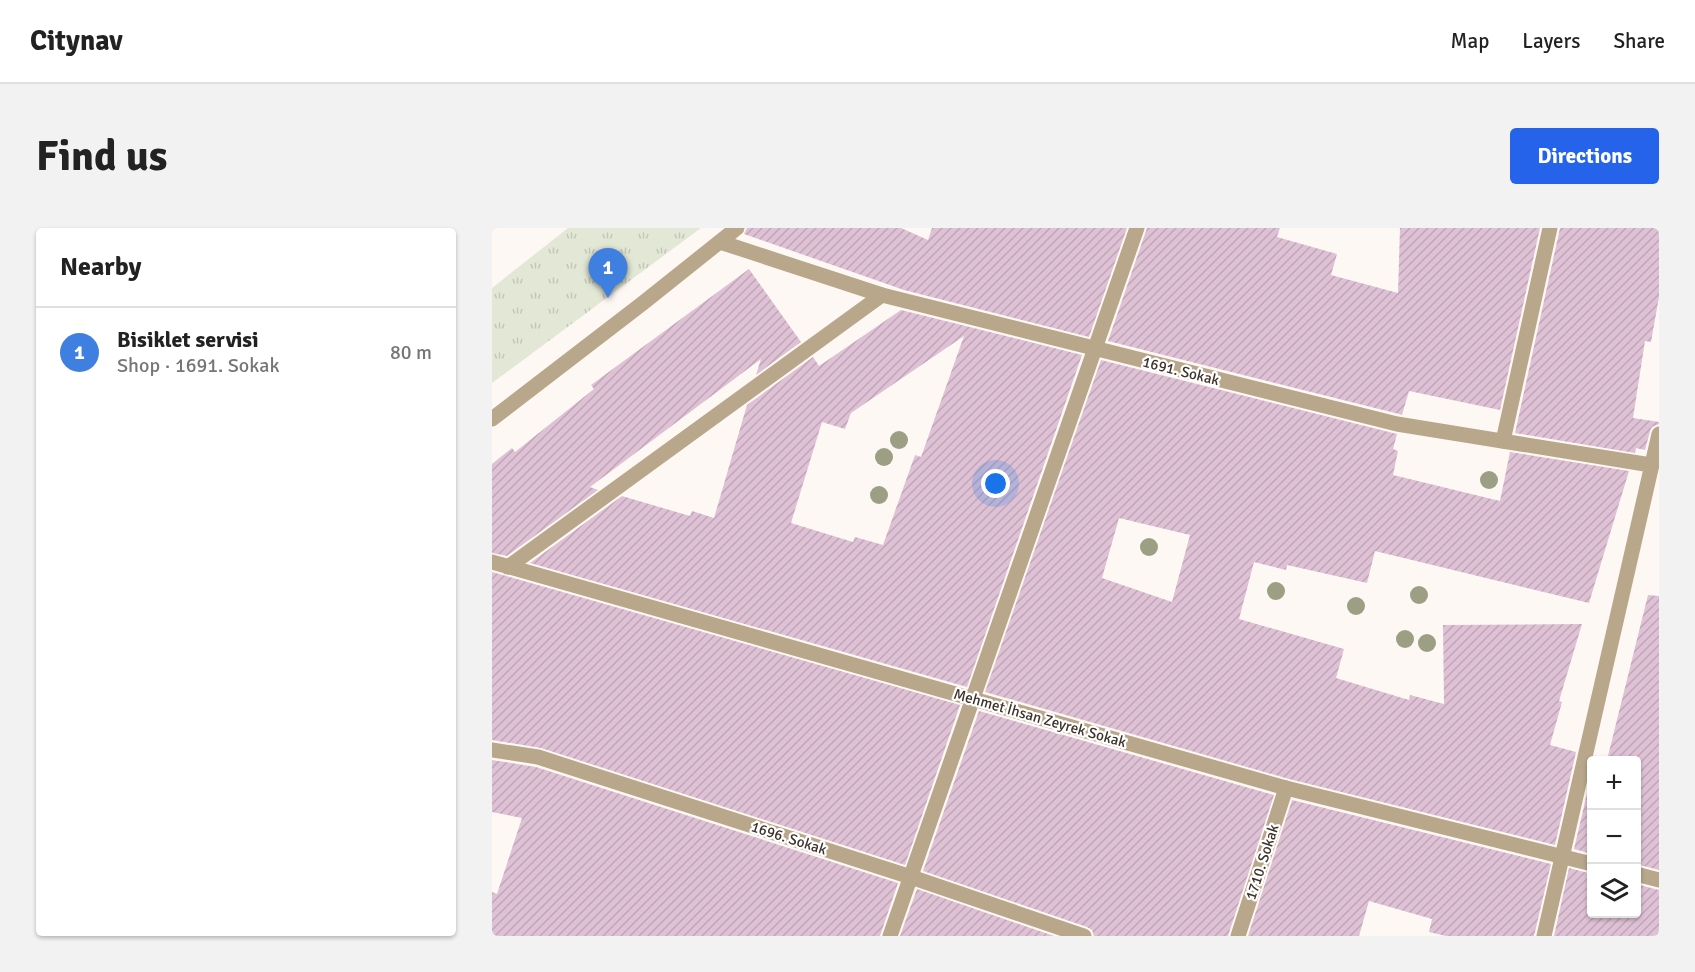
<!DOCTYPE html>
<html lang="en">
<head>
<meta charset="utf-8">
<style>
  :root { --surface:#fff; --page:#f2f2f2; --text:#222; --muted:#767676; --line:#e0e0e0; --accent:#2563eb }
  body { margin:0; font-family:Signika,sans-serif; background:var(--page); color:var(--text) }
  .controls { position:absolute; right:18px; bottom:18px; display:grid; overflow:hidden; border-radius:6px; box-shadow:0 2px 4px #0004 }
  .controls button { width:54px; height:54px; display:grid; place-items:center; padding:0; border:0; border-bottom:2px solid var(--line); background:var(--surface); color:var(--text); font:30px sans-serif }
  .you { position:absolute; left:504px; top:256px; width:21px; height:21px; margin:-15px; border:4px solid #fff; border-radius:50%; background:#1a73e8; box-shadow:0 0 0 9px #1a73e833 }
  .badge { display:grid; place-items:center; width:39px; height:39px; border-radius:50%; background:var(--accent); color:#fff; font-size:20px; font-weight:700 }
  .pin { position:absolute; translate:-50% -50px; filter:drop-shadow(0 2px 3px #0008) }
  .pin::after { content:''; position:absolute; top:32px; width:21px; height:18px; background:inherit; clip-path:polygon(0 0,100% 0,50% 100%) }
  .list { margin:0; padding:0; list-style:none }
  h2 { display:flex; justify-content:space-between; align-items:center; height:78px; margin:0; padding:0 24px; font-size:26px }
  h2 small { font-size:20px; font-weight:400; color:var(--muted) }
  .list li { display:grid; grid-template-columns:39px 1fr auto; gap:18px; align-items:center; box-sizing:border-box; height:90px; padding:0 24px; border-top:2px solid var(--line) }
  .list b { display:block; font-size:22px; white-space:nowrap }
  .list p { margin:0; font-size:20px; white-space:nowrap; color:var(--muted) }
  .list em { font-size:20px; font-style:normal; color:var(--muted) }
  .icon { flex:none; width:33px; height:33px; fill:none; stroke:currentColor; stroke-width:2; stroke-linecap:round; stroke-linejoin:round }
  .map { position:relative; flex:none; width:1167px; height:708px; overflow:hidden; border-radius:6px }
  header { display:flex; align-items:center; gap:36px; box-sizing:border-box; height:84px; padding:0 30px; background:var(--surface); border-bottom:2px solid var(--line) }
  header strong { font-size:28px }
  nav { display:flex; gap:33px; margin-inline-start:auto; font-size:21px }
  .intro { display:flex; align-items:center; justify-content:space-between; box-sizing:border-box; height:144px; padding:0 36px }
  h1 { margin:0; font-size:42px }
  .button { padding:15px 27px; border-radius:6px; background:var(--accent); color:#fff; font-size:21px; font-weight:700 }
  main { display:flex; gap:36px; padding:0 36px }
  aside { flex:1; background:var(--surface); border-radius:6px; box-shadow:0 2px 4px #0004 }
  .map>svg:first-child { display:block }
  .park { fill:url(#park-tufts) }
  .building { fill:url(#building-hatch); fill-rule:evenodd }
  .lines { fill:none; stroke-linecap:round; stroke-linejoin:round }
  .street { stroke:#b8a78a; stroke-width:15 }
  .tree { fill:#9c9f83 }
  .labels { text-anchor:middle; stroke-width:4.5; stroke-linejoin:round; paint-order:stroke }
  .street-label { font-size:15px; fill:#3d332a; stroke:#fff }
</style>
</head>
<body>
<header>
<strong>Citynav</strong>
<nav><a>Map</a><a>Layers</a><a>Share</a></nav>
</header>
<div class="intro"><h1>Find us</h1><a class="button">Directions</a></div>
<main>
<aside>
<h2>Nearby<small></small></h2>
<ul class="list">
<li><span class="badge" style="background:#3f7fe0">1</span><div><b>Bisiklet servisi</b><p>Shop · 1691. Sokak</p></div><em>80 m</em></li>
</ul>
</aside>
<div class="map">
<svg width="1167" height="708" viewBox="0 0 1167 708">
  <defs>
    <pattern id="park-tufts" width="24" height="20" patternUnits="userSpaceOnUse" patternTransform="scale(1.5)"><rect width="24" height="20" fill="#e3e8d6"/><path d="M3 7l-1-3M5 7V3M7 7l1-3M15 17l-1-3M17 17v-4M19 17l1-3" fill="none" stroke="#c4c7b8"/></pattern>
    <pattern id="building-hatch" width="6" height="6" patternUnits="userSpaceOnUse" patternTransform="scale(1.5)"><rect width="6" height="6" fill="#dec1d5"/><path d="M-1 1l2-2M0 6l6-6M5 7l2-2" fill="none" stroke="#bfa6b7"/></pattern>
  </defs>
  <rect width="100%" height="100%" fill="#fdf8f3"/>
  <path class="park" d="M 76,0 L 209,0 L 0,155 L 0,60 Z"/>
  <g class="building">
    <path d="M 255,0 L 409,0 L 436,12 L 440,0 L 635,0 L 597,109 L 412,62 L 252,6 Z"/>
    <path d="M 655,0 L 788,0 L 785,9 L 845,26 L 839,47 L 906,65 L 908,0 L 1048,0 L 1008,182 L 917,163 L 910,187 L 907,186 L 616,113 Z"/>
    <path d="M 1068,0 L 1167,0 L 1167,69 L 1159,114 L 1153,113 L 1141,190 L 1167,194 L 1167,196 L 1160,199 L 1158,203 L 1153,222 L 1144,220 L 1143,225 L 1023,205 Z"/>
    <path d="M 257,41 L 309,114 L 264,147 L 269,131 L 98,259 L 106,262 L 15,328 L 0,325 L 0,236 L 20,220 L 23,224 L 102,161 L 99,157 Z"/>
    <path d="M 409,82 L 590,127 L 475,459 L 38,335 L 130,268 L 198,288 L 200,283 L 222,290 L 255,177 L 321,129 L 327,138 ZM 472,108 L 429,229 L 423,227 L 391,317 L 363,309 L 361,314 L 299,295 L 330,194 L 353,201 L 359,185 Z"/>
    <path d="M 609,132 L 905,206 L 901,221 L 906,223 L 901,247 L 1008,273 L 1018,224 L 1137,243 L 1097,375 L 883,323 L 875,355 L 795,337 L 794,342 L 762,334 L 747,391 L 852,421 L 844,450 L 917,472 L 918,467 L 952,476 L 951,397 L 1090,396 L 1067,473 L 1070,474 L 1058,517 L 1084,524 L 1063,617 L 797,551 L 493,464 ZM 627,290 L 698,307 L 680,374 L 610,350 Z"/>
    <path d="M 0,344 L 468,477 L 413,637 L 49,520 L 0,512 Z"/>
    <path d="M 1156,367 L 1167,368 L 1167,642 L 1144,636 L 1144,532 L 1115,532 Z"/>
    <path d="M 487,483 L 782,567 L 736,708 L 602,708 L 600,702 L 595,699 L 431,643 Z"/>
    <path d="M 0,532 L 44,539 L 406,655 L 388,708 L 0,708 L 0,664 L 5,666 L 30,590 L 0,584 Z"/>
    <path d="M 1100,544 L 1100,626 L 1082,621 Z"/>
    <path d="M 800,572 L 1059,636 L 1042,708 L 954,708 L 937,704 L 940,691 L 877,673 L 867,708 L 756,708 Z"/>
    <path d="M 1077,640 L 1100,646 L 1100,686 L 1144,686 L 1144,656 L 1167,662 L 1167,708 L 1062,708 Z"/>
    <path d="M 425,661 L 562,708 L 408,708 Z"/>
  </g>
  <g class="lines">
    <g class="street">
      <path d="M 228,14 L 390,67 L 905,196 L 1159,237"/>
      <path d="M 0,191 L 151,75 L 245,0"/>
      <path d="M 1011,213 L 1058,0"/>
      <path d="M 0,334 L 794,560 L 1100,636"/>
      <path d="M 16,339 L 390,67"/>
      <path d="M 0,522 L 46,529 L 419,649 L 592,708"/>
      <path d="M 1144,646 L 1167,652"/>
      <path d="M 398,708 L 645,0"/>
      <path d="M 746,708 L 794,560"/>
      <path d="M 1052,708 L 1167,206"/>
    </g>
  </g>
  <g class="tree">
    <circle cx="407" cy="212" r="9"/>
    <circle cx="392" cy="229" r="9"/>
    <circle cx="997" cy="252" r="9"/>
    <circle cx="387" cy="267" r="9"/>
    <circle cx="657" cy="319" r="9"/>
    <circle cx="784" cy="363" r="9"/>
    <circle cx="927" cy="367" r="9"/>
    <circle cx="864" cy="378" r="9"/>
    <circle cx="913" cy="411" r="9"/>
    <circle cx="935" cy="415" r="9"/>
  </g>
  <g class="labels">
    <g class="street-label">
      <text transform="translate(689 143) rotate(14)" y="5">1691. Sokak</text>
      <text transform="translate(548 490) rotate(16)" y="5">Mehmet İhsan Zeyrek Sokak</text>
      <text transform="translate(297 610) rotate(18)" y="5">1696. Sokak</text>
      <text transform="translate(770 634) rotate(-72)" y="5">1710. Sokak</text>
    </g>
  </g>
</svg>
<div class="controls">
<button>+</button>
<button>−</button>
<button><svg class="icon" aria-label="layers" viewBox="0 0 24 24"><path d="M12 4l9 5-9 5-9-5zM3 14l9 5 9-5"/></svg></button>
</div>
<div class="you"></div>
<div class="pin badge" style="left:116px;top:70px;background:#3f7fe0">1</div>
</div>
</main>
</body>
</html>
